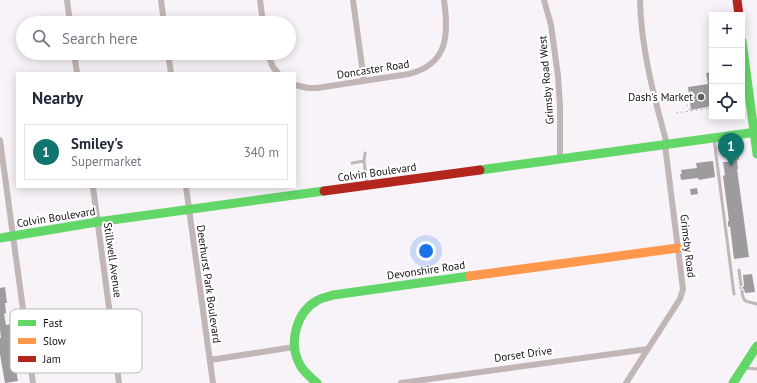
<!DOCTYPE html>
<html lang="en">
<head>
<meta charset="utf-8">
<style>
  :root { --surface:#fff; --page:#f2f2f3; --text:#1f2937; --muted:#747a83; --line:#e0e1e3; --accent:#0f766e }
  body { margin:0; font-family:"PT Sans",sans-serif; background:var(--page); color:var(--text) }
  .controls { position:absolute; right:12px; top:12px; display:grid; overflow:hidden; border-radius:0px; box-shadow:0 2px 10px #0003 }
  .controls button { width:36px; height:36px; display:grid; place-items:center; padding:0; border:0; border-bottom:1px solid var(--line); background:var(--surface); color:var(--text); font:20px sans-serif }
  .you { position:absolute; left:426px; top:251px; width:14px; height:14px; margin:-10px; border:3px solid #fff; border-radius:50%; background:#1a73e8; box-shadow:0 0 0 6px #1a73e833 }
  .badge { display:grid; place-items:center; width:26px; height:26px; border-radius:50%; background:var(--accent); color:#fff; font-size:13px; font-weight:700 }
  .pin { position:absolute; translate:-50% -33px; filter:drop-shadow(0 1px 2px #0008) }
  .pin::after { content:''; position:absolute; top:21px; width:14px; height:12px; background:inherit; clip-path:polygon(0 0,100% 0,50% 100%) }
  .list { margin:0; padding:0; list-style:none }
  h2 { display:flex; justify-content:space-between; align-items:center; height:52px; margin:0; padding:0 16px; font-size:17px }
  h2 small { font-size:13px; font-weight:400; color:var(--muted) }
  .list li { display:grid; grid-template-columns:26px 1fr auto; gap:12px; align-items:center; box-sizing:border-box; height:56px; margin:0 8px 8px; padding:0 8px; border:1px solid var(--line); border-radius:0px }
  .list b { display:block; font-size:15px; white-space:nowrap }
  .list p { margin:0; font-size:13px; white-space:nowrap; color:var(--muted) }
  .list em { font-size:13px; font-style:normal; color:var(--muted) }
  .icon { flex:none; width:22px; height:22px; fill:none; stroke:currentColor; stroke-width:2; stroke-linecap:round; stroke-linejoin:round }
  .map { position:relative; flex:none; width:757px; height:383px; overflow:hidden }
  .search { position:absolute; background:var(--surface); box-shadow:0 2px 10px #0003; left:16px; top:16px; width:280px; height:44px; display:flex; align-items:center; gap:10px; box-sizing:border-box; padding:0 14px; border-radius:22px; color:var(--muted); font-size:15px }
  .panel { position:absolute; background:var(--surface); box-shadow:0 2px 10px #0003; left:16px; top:72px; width:280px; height:116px; border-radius:0px }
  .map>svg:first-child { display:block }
  .building { fill:#9e9b9f }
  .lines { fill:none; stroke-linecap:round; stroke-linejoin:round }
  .path { stroke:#bab0b2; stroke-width:1; stroke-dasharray:2 3; stroke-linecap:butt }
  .lane { stroke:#c2b5b5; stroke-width:3 }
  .street { stroke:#c2b5b5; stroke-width:6 }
  .fast { stroke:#63d668; stroke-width:9 }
  .slow { stroke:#ff974d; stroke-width:9 }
  .jam { stroke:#b3261e; stroke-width:9 }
  .poi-dot { fill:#646065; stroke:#fff; stroke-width:1.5 }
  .labels { text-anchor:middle; stroke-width:4; stroke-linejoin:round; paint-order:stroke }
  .street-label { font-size:11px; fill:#151116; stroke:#fff }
  .poi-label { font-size:11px; fill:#151116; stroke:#fff; text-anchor:end }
  .key { fill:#fff; stroke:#b9b8b9; stroke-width:1 }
  .key-label { font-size:11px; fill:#151116 }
</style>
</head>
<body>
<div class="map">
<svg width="757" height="383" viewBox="0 0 757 383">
  <rect width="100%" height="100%" fill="#f8f2f9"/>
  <g class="building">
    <path d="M 712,72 L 712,106 L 691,110 L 688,87 L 708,84 L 706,73 Z"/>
    <path d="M 738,152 L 739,159 L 737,160 L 738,169 L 737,169 L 749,257 L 734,259 L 730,226 L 728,227 L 728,221 L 729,221 L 723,176 L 725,175 L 723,162 L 729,162 L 728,154 Z"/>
    <path d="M 713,161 L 715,177 L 699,180 L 698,178 L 681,180 L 680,174 L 682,174 L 681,170 L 697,168 L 696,163 Z"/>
    <path d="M 697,188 L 698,194 L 691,195 L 690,189 Z"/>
    <path d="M 752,274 L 755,292 L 745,293 L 744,289 L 742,288 L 740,289 L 739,287 L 742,288 L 744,286 L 743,275 Z"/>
    <path d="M 5,287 L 7,303 L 5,303 L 6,313 L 4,314 L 6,325 L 11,324 L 13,343 L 11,344 L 18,381 L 5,383 L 0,354 L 0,338 L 1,338 L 0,329 L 0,288 Z"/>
  </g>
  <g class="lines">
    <g class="path">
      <path d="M 660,91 C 664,94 667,97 672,99 C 679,102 688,101 690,111"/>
      <path d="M 676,113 L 712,108"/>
    </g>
    <g class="lane">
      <path d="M 714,139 L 734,294"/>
      <path d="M 364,161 L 365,153"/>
      <path d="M 352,163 L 364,161 L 367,184"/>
      <path d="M 739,270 L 741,285"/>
      <path d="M 742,291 C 743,303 746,301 757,304"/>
      <path d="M 745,368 L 757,369"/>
    </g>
    <g class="street">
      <path d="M 67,0 L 70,23"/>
      <path d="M 161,0 L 164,23"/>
      <path d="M 260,0 L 263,23"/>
      <path d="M 353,0 L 364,81"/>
      <path d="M 544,0 L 551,25 L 558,76 L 560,106 L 560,159"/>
      <path d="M 640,0 C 641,49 654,97 667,144"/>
      <path d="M 74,53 L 77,73"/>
      <path d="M 168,53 L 171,73"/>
      <path d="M 267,53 L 273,67 L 278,73"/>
      <path d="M 295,85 L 308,88 L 317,88 L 409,74 C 448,64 449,35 444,0"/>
      <path d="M 0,140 L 33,383"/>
      <path d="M 93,187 L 119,383"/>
      <path d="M 186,187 L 213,383"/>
      <path d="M 210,360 L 294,347"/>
      <path d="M 401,383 L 648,349"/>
      <path d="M 626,383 L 680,299 L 683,289 L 665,145"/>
    </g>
    <g class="fast">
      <path d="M 742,41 L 757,154"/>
      <path d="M 480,170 L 757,132"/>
      <path d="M 0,238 L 97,222 L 324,191"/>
      <path d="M 317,383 C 311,378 304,372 300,365 C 288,343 296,312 318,300 C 323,297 328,297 333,295 L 470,276"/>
      <path d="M 733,383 L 757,346"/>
    </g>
    <path class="slow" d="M 470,276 L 678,248"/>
    <g class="jam">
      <path d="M 737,0 L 739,15"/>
      <path d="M 324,191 L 480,170"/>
    </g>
  </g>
  <circle class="poi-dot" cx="701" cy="97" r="4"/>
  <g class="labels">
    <g class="street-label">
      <text transform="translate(373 69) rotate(-9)" y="4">Doncaster Road</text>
      <text transform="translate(546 80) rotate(-95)" y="4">Grimsby Road West</text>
      <text transform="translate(377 172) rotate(-8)" y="4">Colvin Boulevard</text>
      <text transform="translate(56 217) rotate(-9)" y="4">Colvin Boulevard</text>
      <text transform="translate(688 246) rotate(83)" y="4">Grimsby Road</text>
      <text transform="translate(113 260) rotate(82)" y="4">Stillwell Avenue</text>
      <text transform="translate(426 270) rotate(-8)" y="4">Devonshire Road</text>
      <text transform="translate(209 284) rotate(82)" y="4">Deerhurst Park Boulevard</text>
      <text transform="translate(523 354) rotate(-8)" y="4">Dorset Drive</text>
    </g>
    <g class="poi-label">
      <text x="693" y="101">Dash's Market</text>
    </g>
  </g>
  <rect x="10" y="309" width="132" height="64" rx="6" class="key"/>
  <rect x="18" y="320" width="18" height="6" fill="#63d668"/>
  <rect x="18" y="338" width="18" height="6" fill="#ff974d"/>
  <rect x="18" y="356" width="18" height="6" fill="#b3261e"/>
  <g class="key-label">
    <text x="43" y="327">Fast</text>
    <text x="43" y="345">Slow</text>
    <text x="43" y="363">Jam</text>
  </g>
</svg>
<div class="controls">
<button>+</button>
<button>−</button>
<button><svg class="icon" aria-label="locate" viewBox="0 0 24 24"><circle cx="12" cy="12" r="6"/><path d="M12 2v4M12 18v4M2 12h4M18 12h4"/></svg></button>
</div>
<div class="you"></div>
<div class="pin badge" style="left:731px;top:166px">1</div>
<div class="search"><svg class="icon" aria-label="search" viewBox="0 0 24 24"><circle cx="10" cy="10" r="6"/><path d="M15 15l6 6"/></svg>Search here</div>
<section class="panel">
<h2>Nearby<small></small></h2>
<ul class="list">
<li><span class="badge">1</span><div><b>Smiley's</b><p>Supermarket</p></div><em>340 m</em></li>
</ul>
</section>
</div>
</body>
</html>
